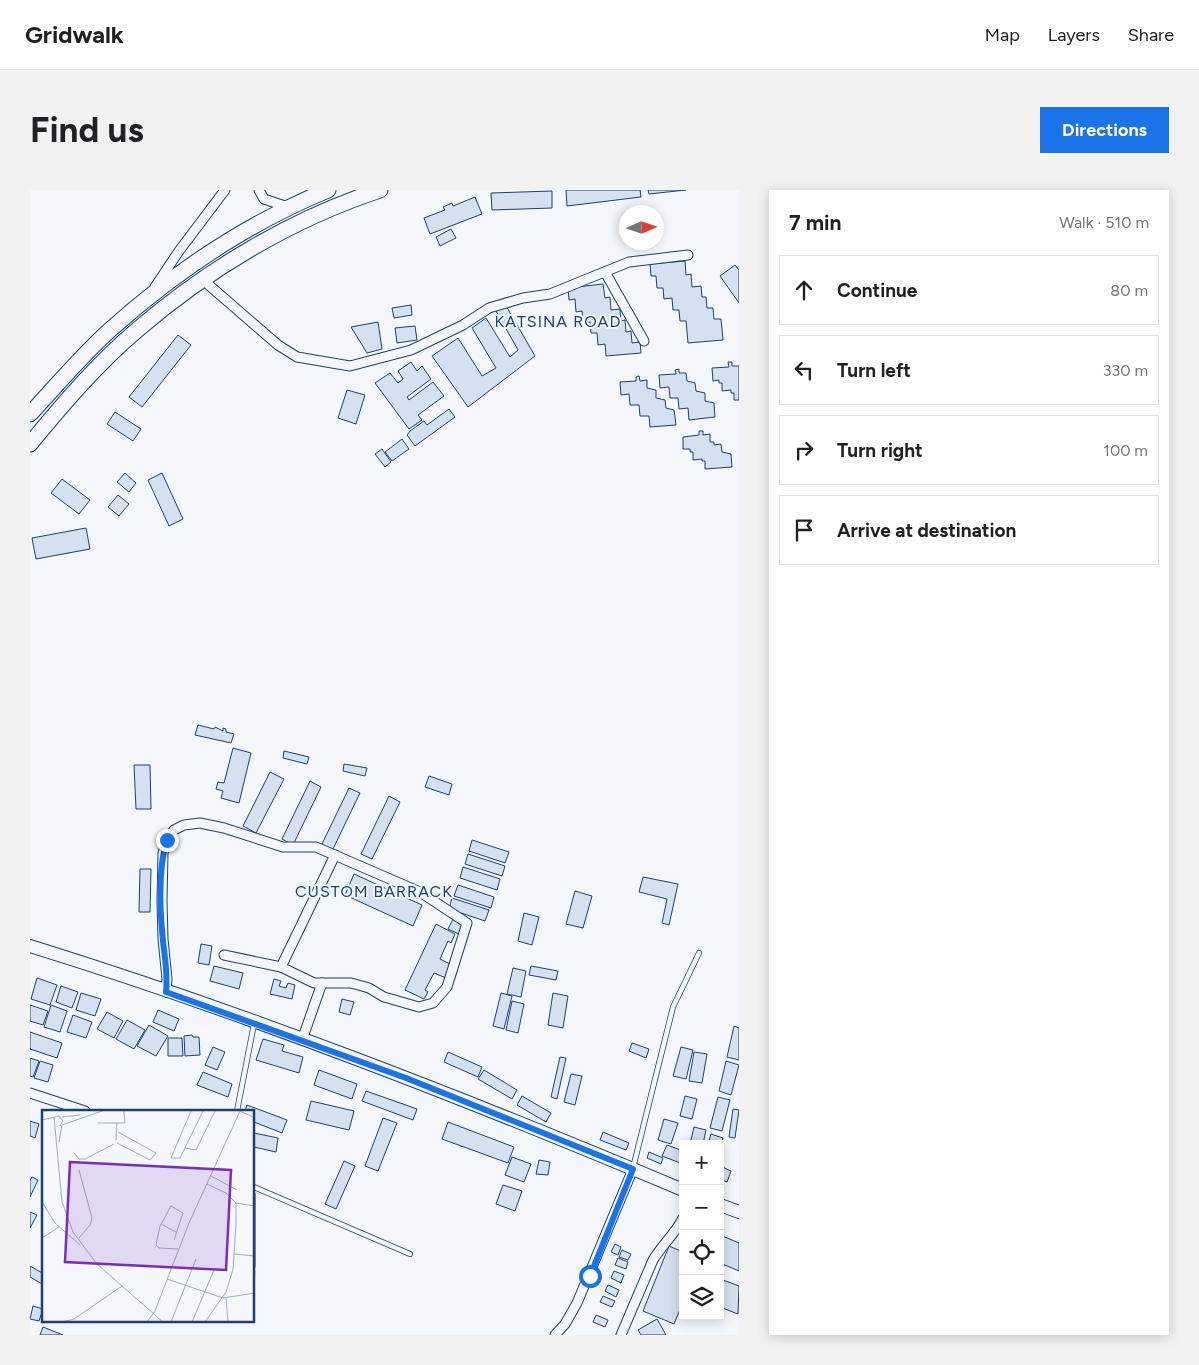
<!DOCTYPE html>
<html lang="en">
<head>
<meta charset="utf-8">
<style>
  :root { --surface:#fff; --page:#f2f2f2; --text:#202124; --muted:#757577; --line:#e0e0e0; --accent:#1a73e8 }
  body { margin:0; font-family:Figtree,sans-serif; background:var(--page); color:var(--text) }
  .controls { position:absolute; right:15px; bottom:15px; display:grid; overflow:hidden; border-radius:0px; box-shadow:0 2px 12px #0003 }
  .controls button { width:45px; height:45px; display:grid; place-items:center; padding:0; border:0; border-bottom:1px solid var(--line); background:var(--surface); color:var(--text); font:25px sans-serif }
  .compass { position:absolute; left:589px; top:15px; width:45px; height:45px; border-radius:50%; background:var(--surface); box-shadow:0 2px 12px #0003; rotate:87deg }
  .stop { position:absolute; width:15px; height:15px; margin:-11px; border:4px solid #1a73e8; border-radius:50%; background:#fff }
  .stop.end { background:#1a73e8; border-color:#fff; box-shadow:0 1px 5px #0008 }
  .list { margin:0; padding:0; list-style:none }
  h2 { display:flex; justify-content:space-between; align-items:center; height:65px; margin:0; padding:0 20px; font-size:21px }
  h2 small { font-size:16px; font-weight:400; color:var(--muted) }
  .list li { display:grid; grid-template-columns:32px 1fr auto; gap:15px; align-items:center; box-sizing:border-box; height:70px; margin:0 10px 10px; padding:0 10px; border:1px solid var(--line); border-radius:0px }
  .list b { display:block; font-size:19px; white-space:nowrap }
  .list em { font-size:16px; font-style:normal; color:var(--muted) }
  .icon { flex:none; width:28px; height:28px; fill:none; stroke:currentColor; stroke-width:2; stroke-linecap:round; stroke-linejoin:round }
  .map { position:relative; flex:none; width:709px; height:1145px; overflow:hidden; border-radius:0px }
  header { display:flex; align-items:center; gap:30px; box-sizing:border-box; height:70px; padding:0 25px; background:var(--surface); border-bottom:1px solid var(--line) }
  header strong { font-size:24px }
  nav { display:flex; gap:28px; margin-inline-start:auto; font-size:18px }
  .intro { display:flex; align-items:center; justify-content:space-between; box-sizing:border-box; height:120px; padding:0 30px }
  h1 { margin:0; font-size:35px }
  .button { padding:12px 22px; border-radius:0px; background:var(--accent); color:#fff; font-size:18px; font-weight:700 }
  main { display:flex; gap:30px; padding:0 30px }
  aside { flex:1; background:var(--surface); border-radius:0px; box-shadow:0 2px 12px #0003 }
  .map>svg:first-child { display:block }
  .building { fill:#d5e0f0; stroke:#1d3f73 }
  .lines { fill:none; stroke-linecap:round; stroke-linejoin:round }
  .service-casing { stroke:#1d3f73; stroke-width:6 }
  .minor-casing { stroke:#1d3f73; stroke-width:11 }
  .secondary-casing { stroke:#1d3f73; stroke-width:14 }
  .trunk-casing { stroke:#1d3f73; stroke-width:17 }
  .service { stroke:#f4f7fb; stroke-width:4.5 }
  .minor { stroke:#f4f7fb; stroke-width:9 }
  .secondary { stroke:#f4f7fb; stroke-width:12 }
  .trunk { stroke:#f4f7fb; stroke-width:15 }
  .route { stroke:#1a73e8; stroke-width:6 }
  .labels { text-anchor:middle; stroke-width:4; stroke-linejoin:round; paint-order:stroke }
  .neighbourhood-label { font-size:16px; letter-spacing:1px; fill:#1d3f73; stroke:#f4f7fb }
  .inset-road { fill:none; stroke:#9eadc5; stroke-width:1 }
  .view { fill:#7b2cbf; fill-opacity:0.15; stroke:#7b2cbf; stroke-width:2.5 }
  .inset-edge { fill:none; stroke:#1d3f73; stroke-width:2.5 }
</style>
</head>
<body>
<header>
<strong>Gridwalk</strong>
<nav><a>Map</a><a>Layers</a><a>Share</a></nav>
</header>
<div class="intro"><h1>Find us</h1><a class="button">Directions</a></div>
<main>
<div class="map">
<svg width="709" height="1145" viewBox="0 0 709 1145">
  <rect width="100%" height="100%" fill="#f4f7fb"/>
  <g class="building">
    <path d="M 536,0 L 610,0 L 611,7 L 537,16 Z"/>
    <path d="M 618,0 L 656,0 L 619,4 Z"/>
    <path d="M 522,1 L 522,18 L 462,20 L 461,3 Z"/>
    <path d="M 445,7 L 452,24 L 400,44 L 394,28 L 415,20 L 413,17 L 422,13 L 423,16 Z"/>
    <path d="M 421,39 L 426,48 L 410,56 L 406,47 Z"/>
    <path d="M 655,71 L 656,85 L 661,84 L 662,97 L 671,96 L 672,107 L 676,107 L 677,118 L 683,118 L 684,129 L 691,129 L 693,150 L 658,153 L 656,131 L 650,131 L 649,120 L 643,120 L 642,108 L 634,109 L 633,98 L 627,98 L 626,86 L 621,86 L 620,74 Z"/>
    <path d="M 705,75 L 709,80 L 709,113 L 690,86 Z"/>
    <path d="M 573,94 L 575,108 L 580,107 L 581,120 L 590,119 L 591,131 L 595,130 L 596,142 L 601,141 L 602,153 L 610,152 L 611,163 L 576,166 L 575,154 L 568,155 L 567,143 L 561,143 L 560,132 L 553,132 L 552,121 L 546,122 L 545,109 L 539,110 L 538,98 Z"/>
    <path d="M 475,114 L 505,166 L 438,217 L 402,166 L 428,148 L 452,186 L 466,178 L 442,138 L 456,128 L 480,167 L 488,160 L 466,121 Z"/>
    <path d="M 381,115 L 382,125 L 364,128 L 362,118 Z"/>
    <path d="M 348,132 L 352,159 L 337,163 L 321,137 Z"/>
    <path d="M 385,136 L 387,150 L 367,153 L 365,138 Z"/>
    <path d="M 148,145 L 161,155 L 112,217 L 99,207 Z"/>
    <path d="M 381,172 L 387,181 L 392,176 L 401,189 L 377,207 L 379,210 L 403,192 L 414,206 L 388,225 L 392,230 L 379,239 L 345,193 L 360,183 L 368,193 L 373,189 L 368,181 Z"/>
    <path d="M 698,172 L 702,172 L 702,176 L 709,176 L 709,210 L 704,210 L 704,203 L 701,203 L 701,200 L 692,201 L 692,193 L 689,193 L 689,190 L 683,191 L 682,178 L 699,177 Z"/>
    <path d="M 649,179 L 649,183 L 656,183 L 657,191 L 665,193 L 666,201 L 675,203 L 675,211 L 684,213 L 685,227 L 659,230 L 658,218 L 649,219 L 648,208 L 640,208 L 639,197 L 630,198 L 629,185 L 646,184 L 645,180 Z"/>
    <path d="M 609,186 L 610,191 L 617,190 L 617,198 L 626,200 L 626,208 L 635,210 L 636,218 L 644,220 L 646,235 L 620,237 L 619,226 L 610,226 L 609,215 L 600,215 L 599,204 L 591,205 L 590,192 L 606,191 L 606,187 Z"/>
    <path d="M 317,200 L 335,205 L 326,234 L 308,228 Z"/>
    <path d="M 419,219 L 425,227 L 385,256 L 377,245 L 380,241 L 394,231 L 397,235 Z"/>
    <path d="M 85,222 L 111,239 L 103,251 L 77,234 Z"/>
    <path d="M 669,241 L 673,241 L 673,245 L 680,244 L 680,252 L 684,252 L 684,255 L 691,254 L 692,262 L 701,264 L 702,277 L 675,279 L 675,271 L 672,271 L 672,269 L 663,270 L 663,262 L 660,262 L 660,259 L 653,259 L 653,247 L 669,245 Z"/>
    <path d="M 372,249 L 379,259 L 362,271 L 355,262 Z"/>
    <path d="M 352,259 L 361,272 L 355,277 L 345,264 Z"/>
    <path d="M 95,283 L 106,293 L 99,302 L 87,292 Z"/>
    <path d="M 132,283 L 153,329 L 139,336 L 118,290 Z"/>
    <path d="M 32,289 L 60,310 L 49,324 L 21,303 Z"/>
    <path d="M 88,305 L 99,314 L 89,326 L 78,317 Z"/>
    <path d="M 56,338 L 60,359 L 6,369 L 2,348 Z"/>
    <path d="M 168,535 L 184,539 L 185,537 L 193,541 L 193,538 L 196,539 L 196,542 L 204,544 L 201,553 L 165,545 Z"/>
    <path d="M 203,558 L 221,563 L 209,613 L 191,608 L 193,601 L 186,599 L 188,592 L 194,593 Z"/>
    <path d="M 254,561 L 279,567 L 277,574 L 253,568 Z"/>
    <path d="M 314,574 L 337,578 L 335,586 L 313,581 Z"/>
    <path d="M 104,575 L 120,575 L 121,619 L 106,619 Z"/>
    <path d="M 240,582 L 254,589 L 226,643 L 213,636 Z"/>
    <path d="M 399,586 L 422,594 L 419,605 L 395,597 Z"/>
    <path d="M 280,591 L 291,597 L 263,655 L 252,649 Z"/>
    <path d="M 319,598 L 330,603 L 302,661 L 291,656 Z"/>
    <path d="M 359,606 L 370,612 L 342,669 L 331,664 Z"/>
    <path d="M 442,650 L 479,662 L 475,673 L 439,661 Z"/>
    <path d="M 438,664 L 475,676 L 472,686 L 435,674 Z"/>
    <path d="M 433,677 L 470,689 L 467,700 L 430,688 Z"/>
    <path d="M 110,679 L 121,679 L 120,722 L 109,722 Z"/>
    <path d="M 324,684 L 392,715 L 383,736 L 315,705 Z"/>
    <path d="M 613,687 L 648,694 L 639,735 L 632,733 L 637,709 L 609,702 Z"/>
    <path d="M 428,695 L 464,707 L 461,718 L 424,706 Z"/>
    <path d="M 545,701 L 562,706 L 553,738 L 536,734 Z"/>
    <path d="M 422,708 L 459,720 L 455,731 L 419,719 Z"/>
    <path d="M 494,723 L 509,727 L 502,755 L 488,751 Z"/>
    <path d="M 423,729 L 435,735 L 431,745 L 418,739 Z"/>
    <path d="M 406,734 L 425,744 L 421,753 L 418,751 L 410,769 L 422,775 L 416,788 L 404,783 L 395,800 L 398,802 L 394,809 L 375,800 Z"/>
    <path d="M 171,754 L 182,756 L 179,775 L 168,773 Z"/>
    <path d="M 184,776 L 213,783 L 209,799 L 180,791 Z"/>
    <path d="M 501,776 L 528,781 L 526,790 L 499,785 Z"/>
    <path d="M 483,778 L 496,781 L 491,807 L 477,804 Z"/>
    <path d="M 7,788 L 27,795 L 20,815 L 1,809 Z"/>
    <path d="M 244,789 L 251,791 L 249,796 L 256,798 L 258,793 L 265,795 L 262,809 L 240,804 Z"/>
    <path d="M 31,796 L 48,802 L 42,818 L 26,812 Z"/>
    <path d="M 51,803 L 71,809 L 65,826 L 46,820 Z"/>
    <path d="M 471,803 L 482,806 L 474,839 L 463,836 Z"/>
    <path d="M 523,803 L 538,806 L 533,838 L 518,835 Z"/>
    <path d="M 312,809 L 324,812 L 320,825 L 309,822 Z"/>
    <path d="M 482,811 L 494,814 L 488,843 L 476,840 Z"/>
    <path d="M 0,815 L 18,821 L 13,835 L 0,831 Z"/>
    <path d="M 21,815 L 37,821 L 30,842 L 14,837 Z"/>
    <path d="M 128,820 L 149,829 L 144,841 L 123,832 Z"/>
    <path d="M 77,822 L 93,831 L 84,848 L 67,839 Z"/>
    <path d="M 43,825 L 62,832 L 56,848 L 37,842 Z"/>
    <path d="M 97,830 L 115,840 L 104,859 L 86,849 Z"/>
    <path d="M 119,835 L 138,846 L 126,866 L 107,856 Z"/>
    <path d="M 704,836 L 709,838 L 709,870 L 697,867 Z"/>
    <path d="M 0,842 L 32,853 L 27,868 L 0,859 Z"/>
    <path d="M 162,845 L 163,847 L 169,847 L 170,865 L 155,866 L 154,846 Z"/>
    <path d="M 138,848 L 152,848 L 153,866 L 138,866 Z"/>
    <path d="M 233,849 L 254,855 L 252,861 L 273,867 L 269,883 L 226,870 Z"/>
    <path d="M 602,853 L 619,859 L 616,868 L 599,861 Z"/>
    <path d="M 183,857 L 195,862 L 187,880 L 175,875 Z"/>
    <path d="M 651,857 L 663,860 L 656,889 L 643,886 Z"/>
    <path d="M 418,862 L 452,877 L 448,887 L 414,872 Z"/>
    <path d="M 664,862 L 677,864 L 672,893 L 659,891 Z"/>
    <path d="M 530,867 L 536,868 L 527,909 L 521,907 Z"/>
    <path d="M 0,868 L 9,871 L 3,887 L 0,886 Z"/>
    <path d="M 10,871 L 23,875 L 18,892 L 4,888 Z"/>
    <path d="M 696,871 L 709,875 L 701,905 L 689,901 Z"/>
    <path d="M 289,880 L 327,894 L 322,909 L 284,895 Z"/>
    <path d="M 454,880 L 487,900 L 482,909 L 448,889 Z"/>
    <path d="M 173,882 L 202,894 L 198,907 L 167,895 Z"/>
    <path d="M 541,884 L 552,886 L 545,915 L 534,912 Z"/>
    <path d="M 336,901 L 387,919 L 383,930 L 332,911 Z"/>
    <path d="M 492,906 L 521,923 L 516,932 L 487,915 Z"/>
    <path d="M 655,906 L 667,909 L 662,929 L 650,926 Z"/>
    <path d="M 688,907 L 700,910 L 692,941 L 680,938 Z"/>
    <path d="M 281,911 L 324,921 L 319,940 L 276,930 Z"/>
    <path d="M 217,915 L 257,930 L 252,943 L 224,932 L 224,921 L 215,921 Z"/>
    <path d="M 703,919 L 709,920 L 705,948 L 699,947 Z"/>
    <path d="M 353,928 L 367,933 L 348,981 L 335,976 Z"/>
    <path d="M 634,929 L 648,933 L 641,954 L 628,950 Z"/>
    <path d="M 0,931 L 9,934 L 5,948 L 0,946 Z"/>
    <path d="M 418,932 L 484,957 L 478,973 L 412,949 Z"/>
    <path d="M 664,937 L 676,940 L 673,954 L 660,954 Z"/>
    <path d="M 573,942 L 599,953 L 596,960 L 570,950 Z"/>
    <path d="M 224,943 L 248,948 L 246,962 L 224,957 Z"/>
    <path d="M 681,944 L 693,948 L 690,959 L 690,954 L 678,954 Z"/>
    <path d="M 637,955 L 653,961 L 653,974 L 632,966 Z"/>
    <path d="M 619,962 L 633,968 L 631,974 L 617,968 Z"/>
    <path d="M 482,967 L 501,974 L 494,992 L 475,985 Z"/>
    <path d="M 509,970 L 520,972 L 518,985 L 506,984 Z"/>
    <path d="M 314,971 L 325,976 L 306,1019 L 295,1014 Z"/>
    <path d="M 690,976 L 701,981 L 697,992 L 690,989 Z"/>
    <path d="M 2,987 L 8,990 L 0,1007 L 0,990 Z"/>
    <path d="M 473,995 L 492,1001 L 485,1021 L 466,1014 Z"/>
    <rect x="224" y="1004" width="1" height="73"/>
    <path d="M 0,1022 L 7,1025 L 0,1038 Z"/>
    <path d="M 690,1045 L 709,1053 L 709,1081 L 690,1073 Z"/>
    <path d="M 585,1054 L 591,1057 L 588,1065 L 581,1062 Z"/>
    <path d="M 639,1056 L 653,1062 L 653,1112 L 644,1134 L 613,1121 Z"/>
    <path d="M 592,1060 L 601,1064 L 598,1070 L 589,1067 Z"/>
    <path d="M 588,1068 L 598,1072 L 596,1079 L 585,1075 Z"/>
    <path d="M 0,1076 L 14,1084 L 14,1095 L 0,1087 Z"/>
    <path d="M 584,1081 L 594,1085 L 591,1093 L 581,1088 Z"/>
    <path d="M 690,1089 L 709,1096 L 708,1124 L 690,1117 Z"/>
    <path d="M 578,1095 L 589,1100 L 586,1107 L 575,1101 Z"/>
    <path d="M 573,1106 L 585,1111 L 582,1117 L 570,1112 Z"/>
    <path d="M 3,1116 L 13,1119 L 9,1131 L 0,1129 Z"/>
    <path d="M 566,1125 L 578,1130 L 575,1137 L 563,1132 Z"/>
    <path d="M 627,1129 L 636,1145 L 611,1145 L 608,1140 Z"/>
    <path d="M 13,1137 L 33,1145 L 10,1145 Z"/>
  </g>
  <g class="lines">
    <g class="service-casing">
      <g id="service">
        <path d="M 207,921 L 224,834"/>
        <path d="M 603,978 L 643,817 L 669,763"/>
        <path d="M 224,997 L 380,1064"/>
      </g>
    </g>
    <g class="minor-casing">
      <g id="minor">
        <path d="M 229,0 L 234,9 L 258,17"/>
        <path d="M 575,82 L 614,151"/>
        <path d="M 173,90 L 248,155 L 267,167 L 320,176 L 381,160 L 433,135 L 459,118 L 493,108 L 520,104 L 599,72 L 658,65"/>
        <path d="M 125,97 L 149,61 L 195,0"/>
        <path d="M 251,777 L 305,665"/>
        <path d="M 136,802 L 137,789 L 133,749 L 132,711 L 133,663 L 137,650 L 144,640 L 154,635 L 170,633 L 194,638 L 253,657 L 286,657 L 390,702 L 437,733 L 417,797 L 403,813 L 389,817 L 354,807 L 339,798 L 321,793 L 284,793 L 251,777 L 194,765"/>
        <path d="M 272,850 L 292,793"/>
        <path d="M 0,903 L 55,921"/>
        <path d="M 525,1145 L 535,1134 L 547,1113 L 603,979"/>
        <path d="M 591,1145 L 623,1070 C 632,1055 645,1044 653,1028"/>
      </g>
    </g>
    <g class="secondary-casing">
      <g id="secondary">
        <path d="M 0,756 C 222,825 439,910 653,1000"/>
        <path d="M 690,1015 L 709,1022"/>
      </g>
    </g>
    <g class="trunk-casing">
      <g id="trunk">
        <path d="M 0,224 C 26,196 52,165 81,139 C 145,82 220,32 298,0"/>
        <path d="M 0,254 C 33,214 67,174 107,140 C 177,80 261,29 350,0"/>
      </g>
    </g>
    <use href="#service" class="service"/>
    <use href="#minor" class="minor"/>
    <use href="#secondary" class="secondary"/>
    <use href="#trunk" class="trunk"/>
  </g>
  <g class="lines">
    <path class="route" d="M 137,650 C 128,678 130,722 133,751 C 135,769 138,785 136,802 L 376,888 L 603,979 L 560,1086"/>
  </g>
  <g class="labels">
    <g class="neighbourhood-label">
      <text x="528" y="137">KATSINA ROAD</text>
      <text x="344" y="707">CUSTOM BARRACK</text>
    </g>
  </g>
  <g transform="translate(12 920)">
    <rect width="212" height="212" fill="#f4f7fb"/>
    <path class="inset-road" d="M 149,1 L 129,48 L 138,48 L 161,1M 198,1 L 213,8M 12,7 L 20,92 L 31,122 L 55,154 L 121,212M 20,7 L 38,5M 0,10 L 17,6 L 21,11 L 18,16M 56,13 L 83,13 L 82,1M 20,15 L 60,1M 74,30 L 75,13M 17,32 L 20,15M 75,33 L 108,50 L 114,43 L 76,22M 143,38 L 154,40 L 173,1M 32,43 L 37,49 L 43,49 L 72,34M 169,66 L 195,80M 0,92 L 13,113 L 38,135M 194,93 L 213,96M 119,114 L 134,122M 0,128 L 17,117M 37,128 L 48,115 L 50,108 L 37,60M 132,130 L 141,103 L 129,96 L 118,116 L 114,135 L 117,138 L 136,139M 192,144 L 213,146M 125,169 L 181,188 L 213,183M 212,183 L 213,161M 184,188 L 186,212M 20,212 L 32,209 L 80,176M 105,212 L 113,201 L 147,113 L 198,1M 129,212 L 154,149M 150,212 L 172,160M 163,212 L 184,182 L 191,159 L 194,113 L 194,93 L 184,83 L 165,74"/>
    <path class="view" d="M 28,52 L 189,60 L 184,160 L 23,152 Z"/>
    <rect width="212" height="212" class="inset-edge"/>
  </g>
</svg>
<div class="controls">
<button>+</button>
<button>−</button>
<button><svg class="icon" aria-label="locate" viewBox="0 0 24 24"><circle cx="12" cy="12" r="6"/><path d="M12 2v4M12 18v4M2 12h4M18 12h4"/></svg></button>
<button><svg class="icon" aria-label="layers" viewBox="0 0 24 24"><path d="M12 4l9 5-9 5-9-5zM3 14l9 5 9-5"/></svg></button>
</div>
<svg class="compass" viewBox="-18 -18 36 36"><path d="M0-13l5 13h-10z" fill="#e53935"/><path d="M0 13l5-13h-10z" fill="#757577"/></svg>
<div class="stop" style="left:560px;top:1086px"></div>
<div class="stop end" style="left:137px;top:650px"></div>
</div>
<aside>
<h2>7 min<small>Walk · 510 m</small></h2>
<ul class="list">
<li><svg class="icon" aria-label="ahead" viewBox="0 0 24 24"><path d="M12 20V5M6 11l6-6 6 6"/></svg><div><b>Continue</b></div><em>80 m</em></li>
<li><svg class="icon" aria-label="left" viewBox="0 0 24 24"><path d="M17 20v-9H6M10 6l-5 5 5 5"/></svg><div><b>Turn left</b></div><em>330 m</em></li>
<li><svg class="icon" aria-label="right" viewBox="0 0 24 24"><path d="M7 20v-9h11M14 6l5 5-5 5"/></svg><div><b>Turn right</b></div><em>100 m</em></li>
<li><svg class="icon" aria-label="arrive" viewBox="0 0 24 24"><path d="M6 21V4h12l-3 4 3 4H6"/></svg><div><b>Arrive at destination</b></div></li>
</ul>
</aside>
</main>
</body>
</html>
